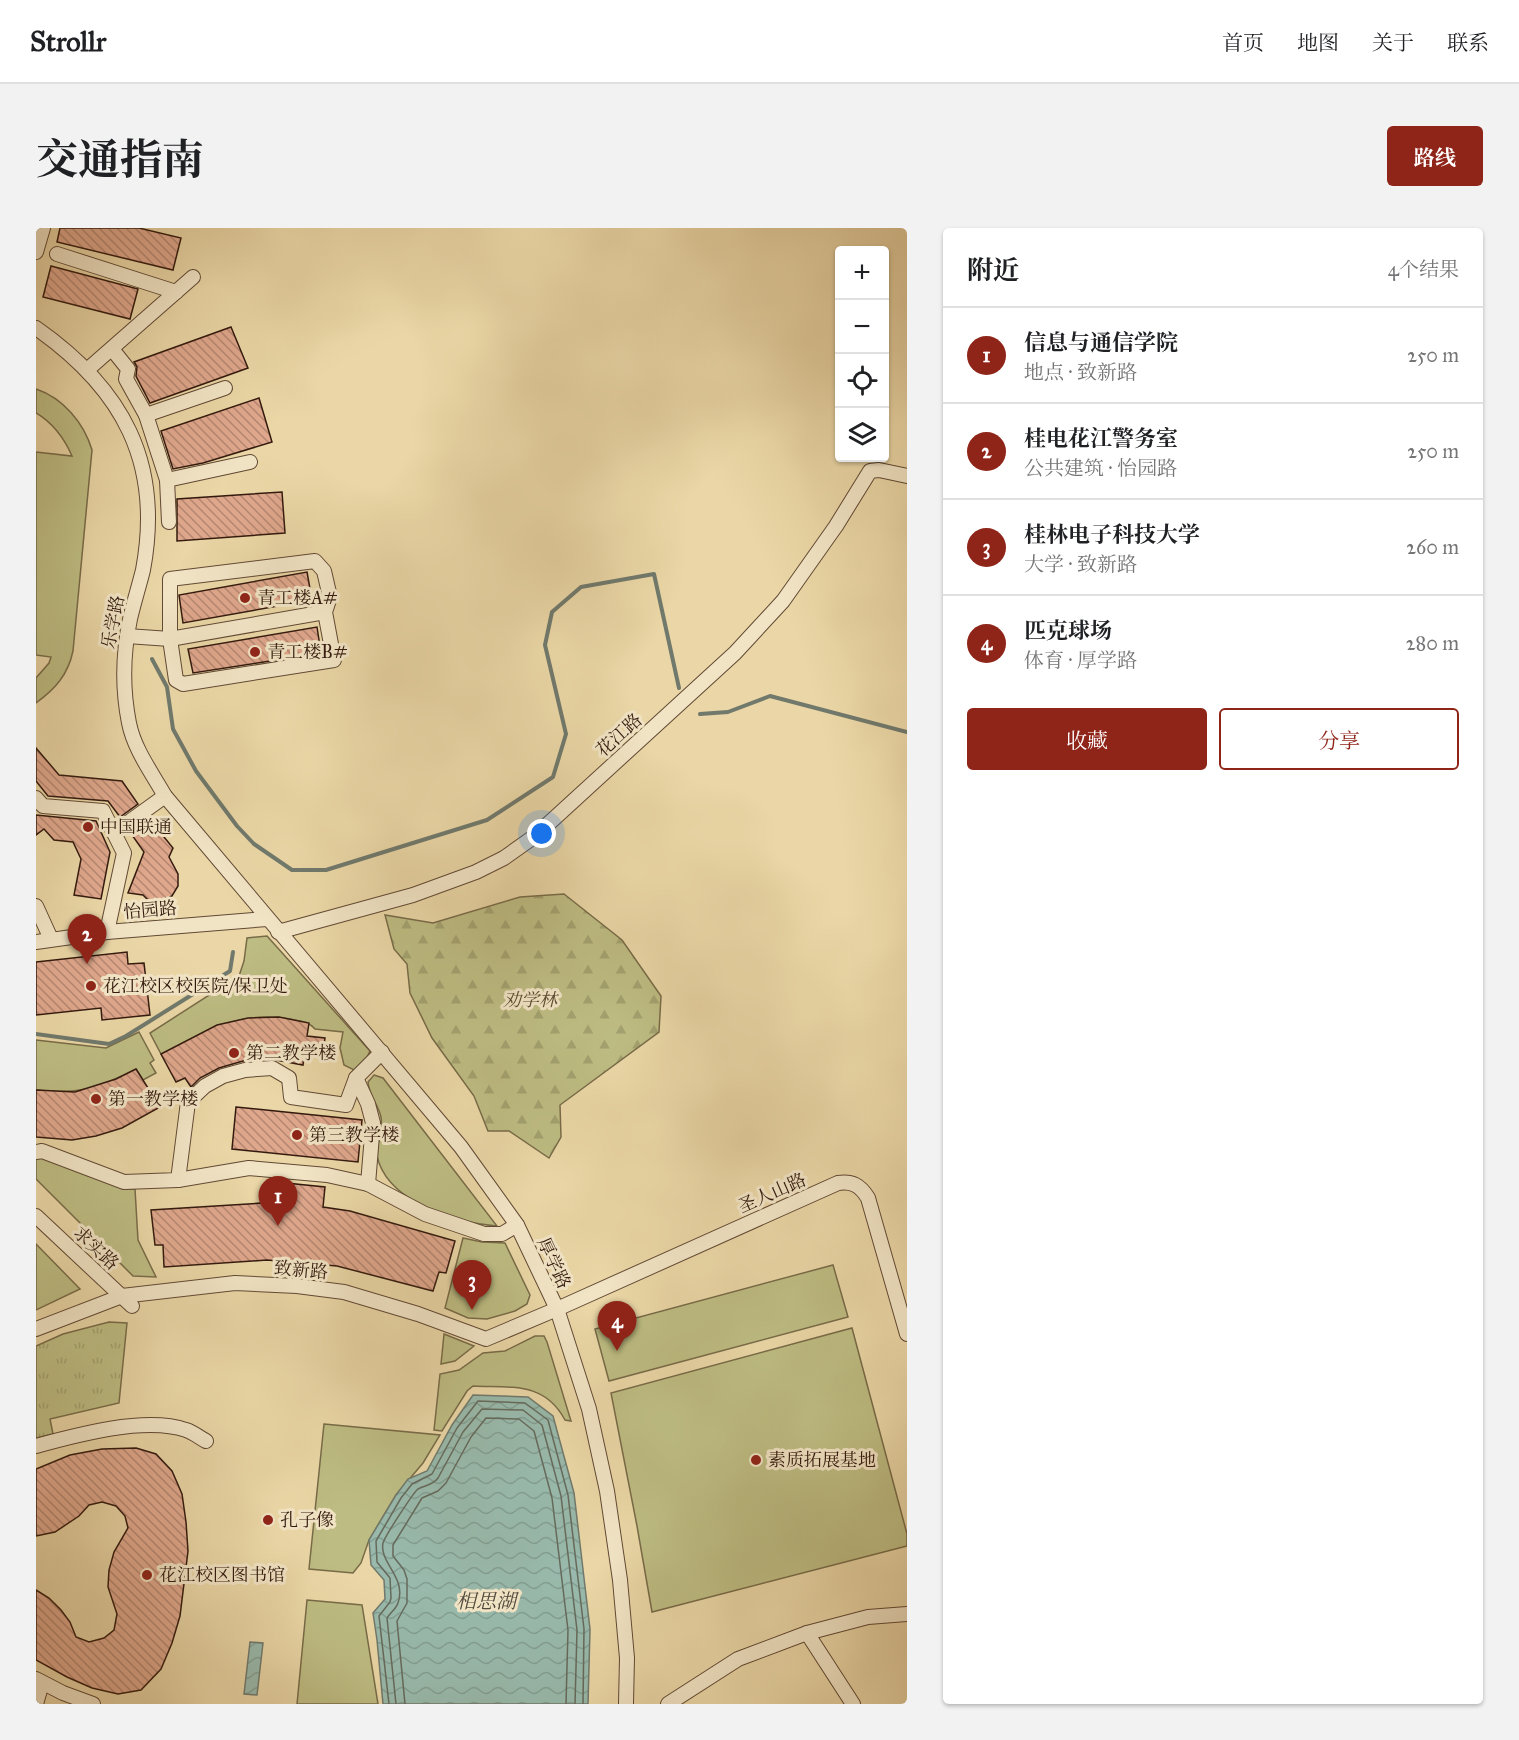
<!DOCTYPE html>
<html lang="zh">
<head>
<meta charset="utf-8">
<style>
  :root { --surface:#fff; --page:#f2f2f2; --text:#202124; --muted:#757577; --line:#e0e0e0; --accent:#8f2418 }
  body { margin:0; font-family:"IM FELL Great Primer","Noto Serif SC",serif; background:var(--page); color:var(--text) }
  .controls { position:absolute; right:18px; top:18px; display:grid; overflow:hidden; border-radius:6px; box-shadow:0 2px 4px #0004 }
  .controls button { width:54px; height:54px; display:grid; place-items:center; padding:0; border:0; border-bottom:2px solid var(--line); background:var(--surface); color:var(--text); font:30px sans-serif }
  .you { position:absolute; left:506px; top:606px; width:21px; height:21px; margin:-15px; border:4px solid #fff; border-radius:50%; background:#1a73e8; box-shadow:0 0 0 9px #1a73e833 }
  .badge { display:grid; place-items:center; width:39px; height:39px; border-radius:50%; background:var(--accent); color:#fff; font-size:20px; font-weight:700 }
  .pin { position:absolute; translate:-50% -50px; filter:drop-shadow(0 2px 3px #0008) }
  .pin::after { content:''; position:absolute; top:32px; width:21px; height:18px; background:inherit; clip-path:polygon(0 0,100% 0,50% 100%) }
  .list { margin:0; padding:0; list-style:none }
  h2 { display:flex; justify-content:space-between; align-items:center; height:78px; margin:0; padding:0 24px; font-size:26px }
  h2 small { font-size:20px; font-weight:400; color:var(--muted) }
  .list li { display:grid; grid-template-columns:39px 1fr auto; gap:18px; align-items:center; box-sizing:border-box; height:96px; padding:0 24px; border-top:2px solid var(--line) }
  .list b { display:block; font-size:22px; white-space:nowrap }
  .list p { margin:0; font-size:20px; white-space:nowrap; color:var(--muted) }
  .list em { font-size:20px; font-style:normal; color:var(--muted) }
  .actions { display:flex; gap:12px; padding:18px 24px }
  .actions a { flex:1; padding:14px 0; border:2px solid var(--accent); border-radius:6px; text-align:center; font-size:21px; color:var(--accent) }
  .actions .main { background:var(--accent); color:#fff }
  .icon { flex:none; width:33px; height:33px; fill:none; stroke:currentColor; stroke-width:2; stroke-linecap:round; stroke-linejoin:round }
  .map { position:relative; flex:none; width:871px; height:1476px; overflow:hidden; border-radius:6px }
  header { display:flex; align-items:center; gap:36px; box-sizing:border-box; height:84px; padding:0 30px; background:var(--surface); border-bottom:2px solid var(--line) }
  header strong { font-size:28px }
  nav { display:flex; gap:33px; margin-inline-start:auto; font-size:21px }
  .intro { display:flex; align-items:center; justify-content:space-between; box-sizing:border-box; height:144px; padding:0 36px }
  h1 { margin:0; font-size:42px }
  .button { padding:15px 27px; border-radius:6px; background:var(--accent); color:#fff; font-size:21px; font-weight:700 }
  main { display:flex; gap:36px; padding:0 36px }
  aside { flex:1; background:var(--surface); border-radius:6px; box-shadow:0 2px 4px #0004 }
  .map>svg:first-child { display:block }
  .grass { fill:#bdbc82; stroke:#786b48; stroke-width:1.5 }
  .forest { fill:url(#forest-firs); stroke:#786b48; stroke-width:1.5 }
  .park { fill:url(#park-tufts); stroke:#786b48; stroke-width:1.5 }
  .water { fill:url(#water-waves); stroke:#70796c; stroke-width:1.5 }
  .lines { fill:none; stroke-linecap:round; stroke-linejoin:round }
  .shore { stroke:#666a5c; stroke-width:1.5 }
  .stream { stroke:#70796c; stroke-width:4 }
  .building { fill:url(#building-back-hatch); stroke:#331a0e; stroke-width:1.5 }
  .minor-casing { stroke:#614934; stroke-width:16 }
  .minor { stroke:#f1e4c5; stroke-width:14 }
  .poi-dot { fill:#8f2418; stroke:#f1e4c5; stroke-width:2 }
  .labels { text-anchor:middle; stroke-width:6; stroke-linejoin:round; paint-order:stroke }
  .poi-label { font-size:18px; fill:#331a0e; stroke:#f1e4c5; text-anchor:start }
  .street-label { font-size:18px; fill:#331a0e; stroke:#f1e4c5 }
  .park-label { font-size:18px; font-style:italic; fill:#5c4b31; stroke:#f1e4c5 }
  .water-label { font-size:20px; font-style:italic; fill:#514a3d; stroke:#f1e4c5 }
</style>
</head>
<body>
<header>
<strong>Strollr</strong>
<nav><a>首页</a><a>地图</a><a>关于</a><a>联系</a></nav>
</header>
<div class="intro"><h1>交通指南</h1><a class="button">路线</a></div>
<main>
<div class="map">
<svg width="871" height="1476" viewBox="0 0 871 1476">
  <defs>
    <pattern id="forest-firs" width="22" height="20" patternUnits="userSpaceOnUse" patternTransform="scale(1.5)"><rect width="22" height="20" fill="#bdbc82"/><path d="M5 1l3.5 6h-7zM16 11l3.5 6h-7z" fill="#a3a16f"/></pattern>
    <pattern id="park-tufts" width="24" height="20" patternUnits="userSpaceOnUse" patternTransform="scale(1.5)"><rect width="24" height="20" fill="#bdbc82"/><path d="M3 7l-1-3M5 7V3M7 7l1-3M15 17l-1-3M17 17v-4M19 17l1-3" fill="none" stroke="#a3a16f"/></pattern>
    <pattern id="water-waves" width="16" height="10" patternUnits="userSpaceOnUse" patternTransform="scale(1.5)"><rect width="16" height="10" fill="#98b9ab"/><path d="M0 5q4-4 8 0t8 0" fill="none" stroke="#839e92"/></pattern>
    <pattern id="building-back-hatch" width="6" height="6" patternUnits="userSpaceOnUse" patternTransform="scale(1.5)"><rect width="6" height="6" fill="#dfa78c"/><path d="M-1 5l2 2M0 0l6 6M5-1l2 2" fill="none" stroke="#b58771"/></pattern>
  </defs>
  <rect width="100%" height="100%" fill="#ead6a6"/>
  <filter id="stains"><feTurbulence type="fractalNoise" baseFrequency=".00333" numOctaves="4"/><feColorMatrix values="0 0 0 0 .2 0 0 0 0 .09 0 0 0 0 .02 0 0 0 .5 -.17"/></filter>
  <radialGradient id="worn" r=".72"><stop offset=".6" stop-color="#630" stop-opacity="0"/><stop offset="1" stop-color="#630" stop-opacity=".3"/></radialGradient>
  <g class="grass">
    <path d="M 0,161 C 27,170 48,195 56,222 L 37,423 C 32,447 19,461 0,475 L 0,450 L 13,435 L 15,429 L 0,427 L 0,224 L 36,228 C 28,210 17,195 0,185 Z"/>
    <path d="M 231,708 L 334,823 L 328,835 L 318,842 L 308,837 L 304,820 L 307,804 L 279,801 C 272,793 264,793 254,791 C 203,782 169,804 125,826 L 114,805 L 203,748 L 208,733 L 211,710 Z"/>
    <path d="M 103,804 L 118,832 L 114,835 L 120,845 L 107,852 L 100,841 C 64,860 41,867 0,862 L 0,812 L 70,820 Z"/>
    <path d="M 338,847 L 347,850 L 461,998 C 422,995 358,976 343,935 C 337,920 348,904 345,889 C 342,876 333,868 332,854 Z"/>
    <path d="M 6,929 L 88,961 L 99,961 L 102,1012 L 120,1049 L 97,1048 L 0,951 L 0,930 Z"/>
    <path d="M 427,1010 L 446,1014 L 469,1015 L 494,1067 L 491,1076 L 479,1083 L 451,1091 L 432,1090 L 409,1080 Z"/>
    <path d="M 0,1016 L 44,1061 L 0,1082 Z"/>
    <path d="M 797,1037 L 812,1089 L 573,1153 L 559,1101 Z"/>
    <path d="M 816,1100 L 871,1306 L 871,1318 L 616,1384 L 601,1298 L 575,1165 Z"/>
    <path d="M 408,1106 L 438,1118 L 419,1133 L 405,1136 Z"/>
    <path d="M 499,1108 L 508,1108 L 511,1114 L 535,1193 L 529,1192 C 508,1153 475,1160 437,1158 L 431,1163 L 406,1203 L 398,1202 L 404,1146 L 423,1142 L 447,1125 L 469,1123 Z"/>
    <path d="M 288,1196 L 404,1207 L 387,1235 L 360,1267 L 333,1312 L 325,1335 L 317,1345 L 273,1341 Z"/>
    <path d="M 271,1372 L 326,1377 L 342,1476 L 261,1476 Z"/>
  </g>
  <path class="forest" d="M 528,666 L 586,712 L 625,768 L 623,804 L 524,877 L 525,909 L 513,930 L 473,903 L 452,903 L 438,868 L 396,810 L 374,765 L 371,736 L 358,721 L 349,687 L 397,695 L 484,669 Z"/>
  <path class="park" d="M 73,1094 L 91,1095 L 83,1175 L 14,1191 L 17,1206 L 0,1210 L 0,1118 L 27,1106 Z"/>
  <g class="water">
    <path d="M 437,1167 L 492,1169 L 517,1188 L 538,1265 L 554,1401 L 552,1476 L 347,1476 L 341,1412 L 337,1385 L 349,1371 L 348,1352 L 335,1337 L 333,1312 L 360,1267 L 372,1251 L 391,1243 L 416,1197 Z"/>
    <path d="M 214,1414 L 227,1415 L 221,1467 L 208,1466 Z"/>
  </g>
  <g class="lines">
    <g class="shore">
      <path d="M 353,1476 L 343,1388 L 354,1374 L 355,1370 L 354,1350 L 341,1334 L 340,1313 L 365,1270 L 376,1256 L 396,1246 L 421,1200 L 442,1173 L 489,1175 L 512,1192 L 532,1267 L 548,1401 L 547,1476"/>
      <path d="M 360,1476 L 351,1390 C 354,1385 360,1381 362,1375 C 371,1349 343,1335 347,1315 C 349,1308 377,1265 382,1261 C 390,1257 397,1257 402,1250 L 427,1204 L 446,1181 L 487,1182 L 506,1197 L 525,1268 L 541,1402 L 539,1476"/>
      <path d="M 369,1476 L 361,1393 L 371,1375 L 371,1351 L 368,1342 L 357,1328 L 357,1317 L 386,1270 L 402,1263 L 410,1255 L 435,1209 L 450,1190 L 483,1191 L 498,1203 L 516,1270 L 532,1402 L 530,1476"/>
    </g>
    <g class="stream">
      <path d="M 116,431 L 131,459 L 137,501 L 160,543 L 201,598 L 218,616 L 256,642 L 290,642 L 451,592 L 517,549 L 530,506 L 509,417 L 516,384 L 545,359 L 618,346 L 643,460"/>
      <path d="M 664,486 L 692,484 L 734,468 L 871,504"/>
      <path d="M 0,806 L 73,816 L 90,808 L 194,743 L 197,724"/>
    </g>
  </g>
  <g class="building">
    <path d="M 24,0 L 103,0 L 145,10 L 137,42 L 21,14 Z"/>
    <path d="M 15,38 L 102,61 L 94,91 L 7,69 Z"/>
    <path d="M 195,99 L 212,140 L 114,175 L 100,148 L 101,139 L 98,134 Z"/>
    <path d="M 223,170 L 236,214 L 167,235 L 137,241 L 125,203 Z"/>
    <path d="M 246,264 L 249,305 L 141,313 L 141,271 Z"/>
    <path d="M 271,344 L 276,372 L 147,395 L 143,367 Z"/>
    <path d="M 281,399 L 285,425 L 157,445 L 152,421 Z"/>
    <path d="M 0,520 L 23,547 L 86,553 L 102,576 L 84,589 L 72,573 L 12,568 L 0,553 Z"/>
    <path d="M 0,587 L 60,593 L 74,624 L 65,671 L 38,667 L 45,631 L 37,614 L 18,612 L 8,601 L 0,607 Z"/>
    <path d="M 116,594 L 137,620 L 133,629 L 142,646 L 142,658 L 136,668 L 126,672 L 113,673 L 107,667 L 92,665 L 108,624 L 96,607 Z"/>
    <path d="M 91,724 L 92,736 L 108,735 L 114,787 L 66,792 L 65,780 L 0,787 L 0,734 Z"/>
    <path d="M 243,789 L 273,795 L 271,808 L 289,810 L 287,824 L 269,822 L 267,837 L 235,831 L 207,833 L 183,840 L 164,850 L 155,859 L 149,850 L 140,854 L 125,826 L 181,797 L 212,790 Z"/>
    <path d="M 100,841 L 124,879 L 86,900 L 60,908 L 36,912 L 0,909 L 0,862 L 39,864 L 80,851 Z"/>
    <path d="M 200,879 L 326,892 L 322,934 L 196,921 Z"/>
    <path d="M 250,955 L 289,959 L 287,979 L 314,983 L 419,1013 L 410,1045 L 403,1044 L 397,1063 L 301,1038 L 231,1032 L 128,1039 L 127,1017 L 119,1017 L 115,982 L 226,975 L 248,976 Z"/>
    <path d="M 100,1220 L 120,1226 L 136,1243 L 146,1266 L 150,1294 L 152,1323 L 144,1388 L 136,1415 L 125,1441 L 105,1462 L 82,1466 L 56,1460 L 31,1449 L 0,1432 L 0,1362 L 13,1370 L 25,1382 L 34,1394 L 40,1409 L 53,1414 L 68,1410 L 78,1402 L 81,1386 L 72,1359 L 73,1342 L 78,1324 L 92,1300 L 89,1288 L 80,1278 L 66,1274 L 53,1277 L 43,1288 L 19,1304 L 0,1308 L 0,1241 L 34,1227 L 66,1221 Z"/>
  </g>
  <g class="lines">
    <g class="minor-casing">
      <g id="minor">
        <path d="M 0,24 L 7,0"/>
        <path d="M 21,26 L 140,64"/>
        <path d="M 0,100 C 87,161 127,235 107,342 C 103,358 98,374 94,391 C 87,425 86,460 93,495 C 98,521 116,545 129,568 L 425,919 L 481,997 L 521,1081 L 553,1181 L 571,1263 L 584,1352 L 591,1430 L 590,1476"/>
        <path d="M 76,121 L 92,141 L 90,151 L 110,187 L 131,252 L 133,294"/>
        <path d="M 51,142 L 157,49"/>
        <path d="M 110,187 L 189,160"/>
        <path d="M 131,252 L 214,234"/>
        <path d="M 279,333 L 288,343 L 294,369 L 289,384 L 298,432 L 147,456 L 140,452 L 134,411 L 134,351 Z"/>
        <path d="M 91,408 L 134,411 L 289,384"/>
        <path d="M 0,570 L 7,578 L 67,583 L 88,625 L 71,704"/>
        <path d="M 79,604 L 129,568"/>
        <path d="M 0,678 L 15,711"/>
        <path d="M 242,704 L 377,667 L 440,644 L 468,630 L 499,608 L 699,425 L 747,373 L 800,298 L 834,243 L 843,242 L 871,248"/>
        <path d="M 0,714 L 71,704 L 231,691"/>
        <path d="M 320,850 L 332,876 L 337,895 L 332,956"/>
        <path d="M 0,924 L 6,923 L 88,954 L 142,952 L 152,874 L 169,858 L 187,848 L 209,842 L 236,840 L 253,850 L 255,869 L 310,877 L 320,850 L 346,824"/>
        <path d="M 142,952 L 213,940 L 291,947 L 332,956 L 389,986 L 448,1006 L 466,1006 L 481,997"/>
        <path d="M 0,988 L 96,1078"/>
        <path d="M 0,1101 L 86,1068 L 199,1055 L 261,1058 L 308,1064 L 382,1086 L 450,1111 L 521,1081 L 802,955 C 816,953 824,957 832,970 L 871,1106"/>
        <path d="M 0,1218 C 40,1207 109,1188 150,1202 C 157,1204 164,1210 170,1213"/>
        <path d="M 771,1405 L 817,1476"/>
        <path d="M 0,1451 L 27,1465 L 57,1476"/>
        <path d="M 0,1476 L 6,1455"/>
        <path d="M 632,1476 L 702,1431 L 771,1405 L 832,1389 L 871,1386"/>
      </g>
    </g>
    <use href="#minor" class="minor"/>
  </g>
  <g class="poi-dot">
    <circle cx="209" cy="370" r="6"/>
    <circle cx="219" cy="424" r="6"/>
    <circle cx="52" cy="599" r="6"/>
    <circle cx="55" cy="758" r="6"/>
    <circle cx="198" cy="825" r="6"/>
    <circle cx="60" cy="871" r="6"/>
    <circle cx="261" cy="907" r="6"/>
    <circle cx="720" cy="1232" r="6"/>
    <circle cx="232" cy="1292" r="6"/>
    <circle cx="111" cy="1347" r="6"/>
  </g>
  <g class="labels">
    <g class="poi-label">
      <text x="221" y="376">青工楼A#</text>
      <text x="231" y="430">青工楼B#</text>
      <text x="64" y="605">中国联通</text>
      <text x="67" y="764">花江校区校医院/保卫处</text>
      <text x="210" y="831">第二教学楼</text>
      <text x="72" y="877">第一教学楼</text>
      <text x="273" y="913">第三教学楼</text>
      <text x="732" y="1238">素质拓展基地</text>
      <text x="244" y="1298">孔子像</text>
      <text x="123" y="1353">花江校区图书馆</text>
    </g>
    <g class="street-label">
      <text transform="translate(77 394) rotate(-79)" y="6">乐学路</text>
      <text transform="translate(583 507) rotate(-42)" y="6">花江路</text>
      <text transform="translate(114 682) rotate(-5)" y="6">怡园路</text>
      <text transform="translate(736 965) rotate(-24)" y="6">圣人山路</text>
      <text transform="translate(60 1020) rotate(43)" y="6">求实路</text>
      <text transform="translate(518 1035) rotate(65)" y="6">厚学路</text>
      <text transform="translate(265 1042) rotate(5)" y="6">致新路</text>
    </g>
    <g class="park-label">
      <text x="494" y="778">劝学林</text>
    </g>
    <g class="water-label">
      <text x="450" y="1380">相思湖</text>
    </g>
  </g>
  <rect width="100%" height="100%" filter="url(#stains)"/>
  <rect width="100%" height="100%" fill="url(#worn)"/>
</svg>
<div class="controls">
<button>+</button>
<button>−</button>
<button><svg class="icon" aria-label="locate" viewBox="0 0 24 24"><circle cx="12" cy="12" r="6"/><path d="M12 2v4M12 18v4M2 12h4M18 12h4"/></svg></button>
<button><svg class="icon" aria-label="layers" viewBox="0 0 24 24"><path d="M12 4l9 5-9 5-9-5zM3 14l9 5 9-5"/></svg></button>
</div>
<div class="you"></div>
<div class="pin badge" style="left:242px;top:998px">1</div>
<div class="pin badge" style="left:51px;top:736px">2</div>
<div class="pin badge" style="left:436px;top:1082px">3</div>
<div class="pin badge" style="left:581px;top:1123px">4</div>
</div>
<aside>
<h2>附近<small>4个结果</small></h2>
<ul class="list">
<li><span class="badge">1</span><div><b>信息与通信学院</b><p>地点 · 致新路</p></div><em>250 m</em></li>
<li><span class="badge">2</span><div><b>桂电花江警务室</b><p>公共建筑 · 怡园路</p></div><em>250 m</em></li>
<li><span class="badge">3</span><div><b>桂林电子科技大学</b><p>大学 · 致新路</p></div><em>260 m</em></li>
<li><span class="badge">4</span><div><b>匹克球场</b><p>体育 · 厚学路</p></div><em>280 m</em></li>
</ul>
<div class="actions"><a class="main">收藏</a><a>分享</a></div>
</aside>
</main>
</body>
</html>
